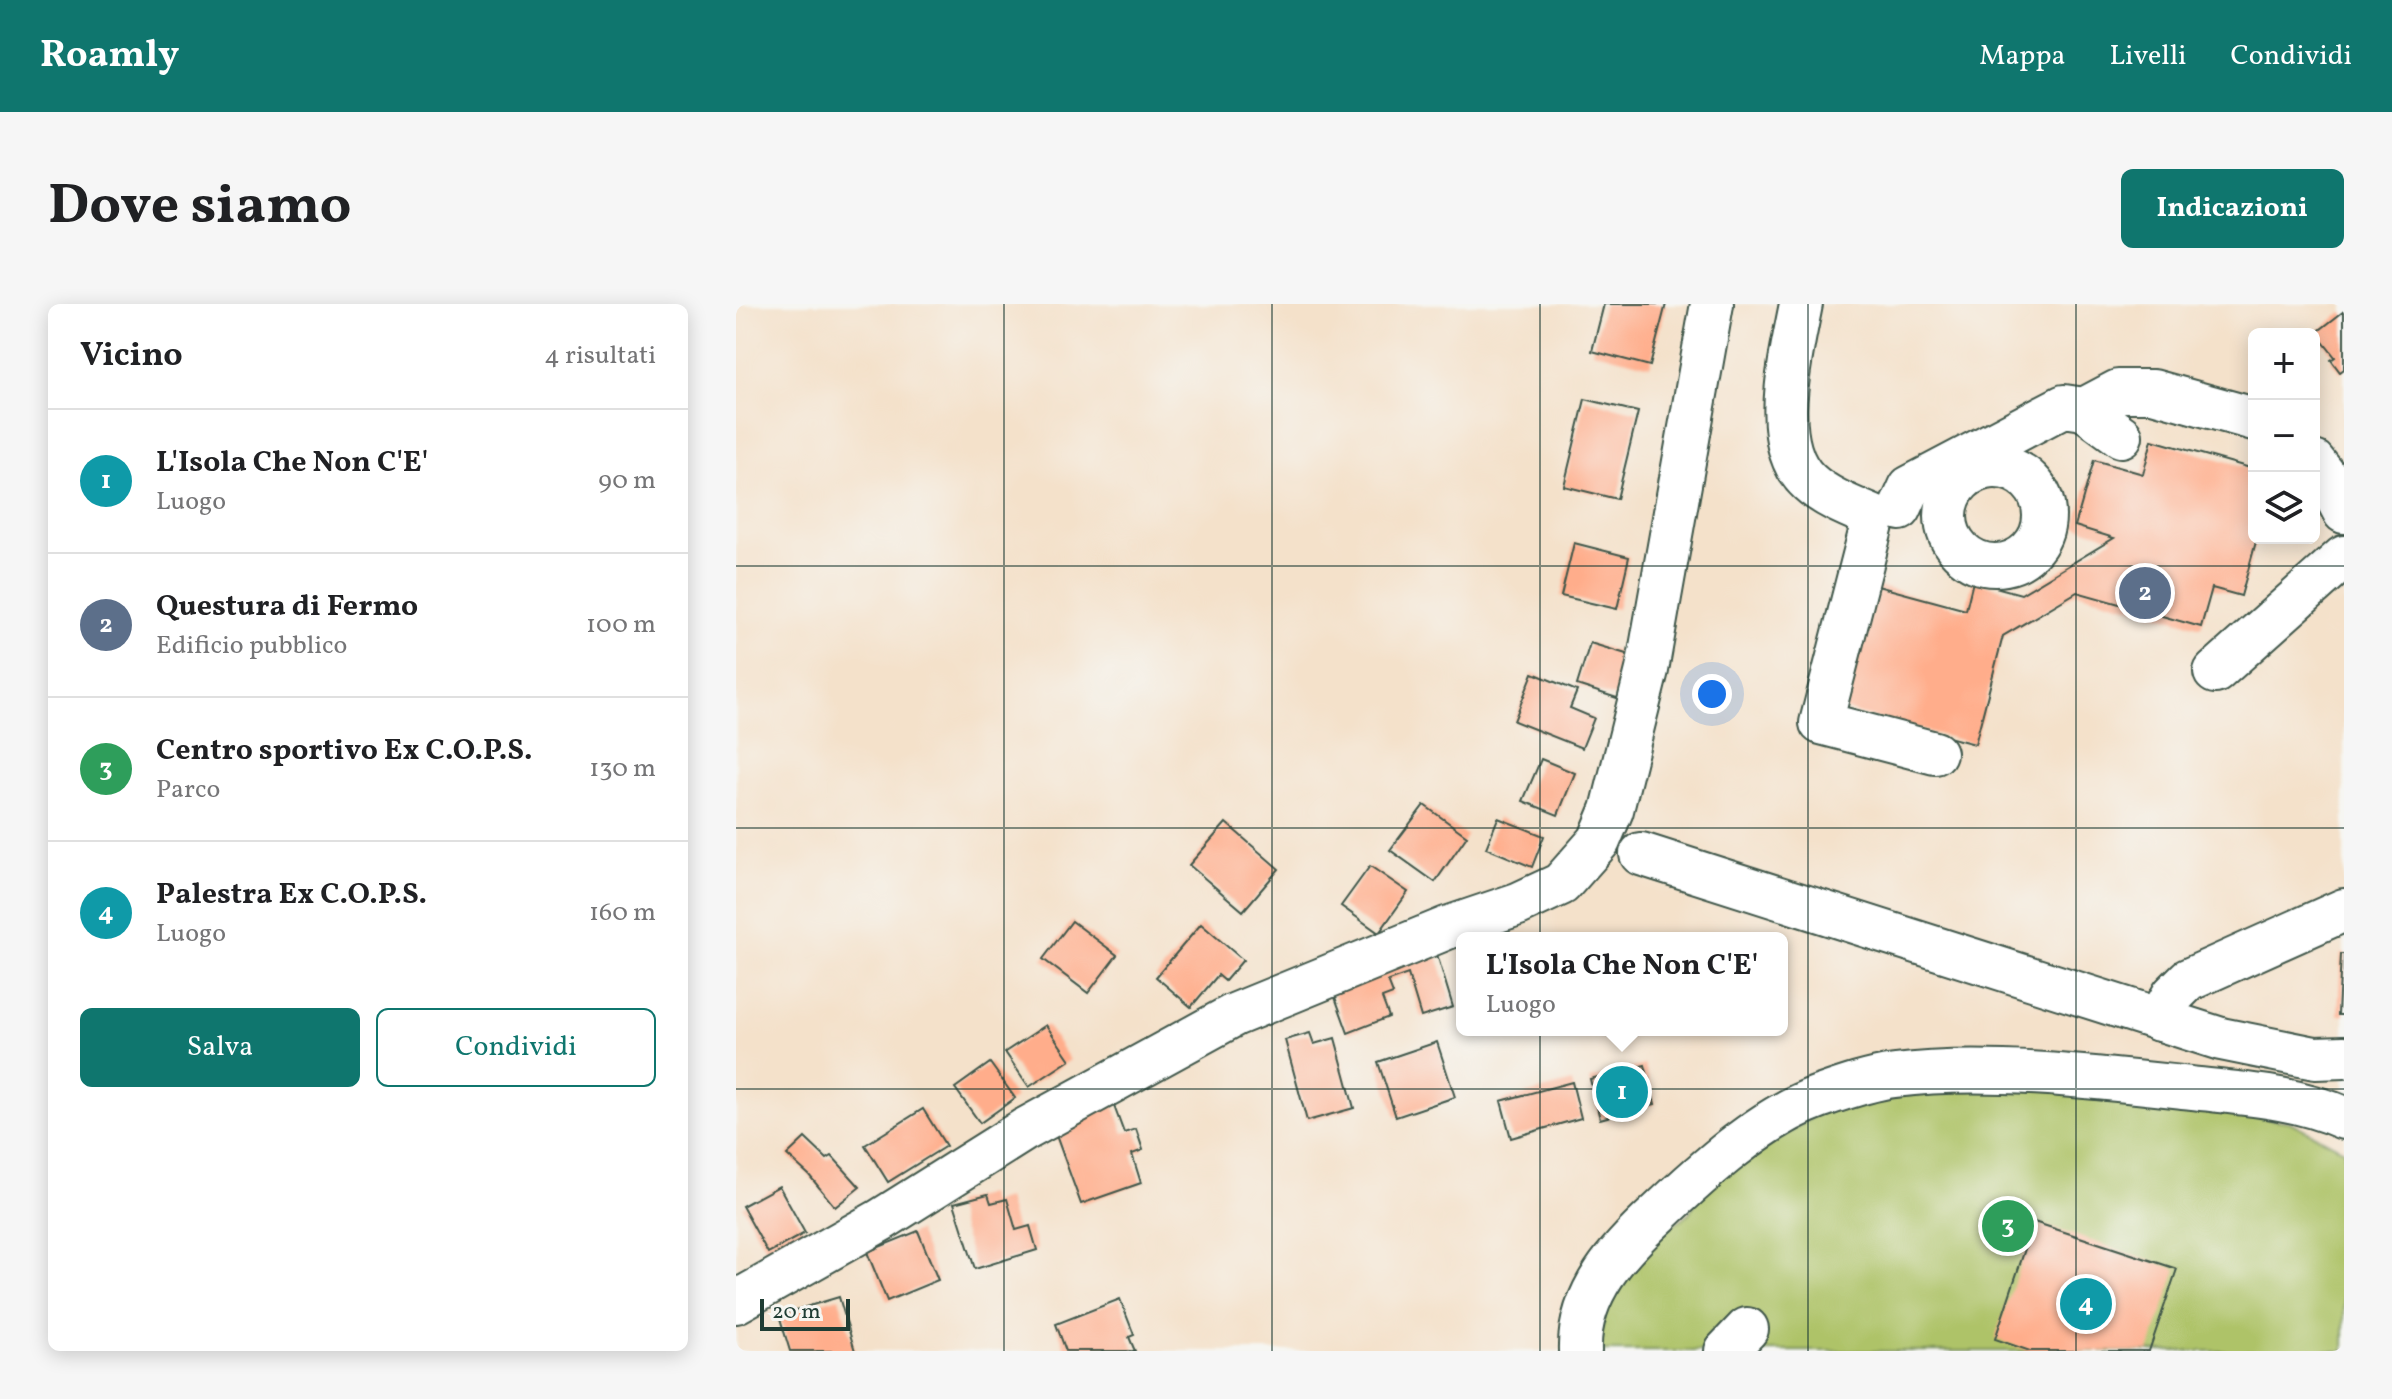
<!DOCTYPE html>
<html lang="it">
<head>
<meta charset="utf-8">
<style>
  :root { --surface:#fff; --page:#f6f6f6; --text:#202124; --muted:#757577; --line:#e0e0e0; --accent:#0f766e }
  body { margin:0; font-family:Vollkorn,serif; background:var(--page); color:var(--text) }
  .controls { position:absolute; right:24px; top:24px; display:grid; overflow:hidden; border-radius:12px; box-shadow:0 4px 20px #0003 }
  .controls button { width:72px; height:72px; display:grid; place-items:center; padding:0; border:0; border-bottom:2px solid var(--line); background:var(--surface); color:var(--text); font:40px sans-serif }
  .scale { position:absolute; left:24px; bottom:20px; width:90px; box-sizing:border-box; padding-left:8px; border:4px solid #1f3d34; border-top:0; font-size:22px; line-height:28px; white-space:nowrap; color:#1f3d34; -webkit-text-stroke:6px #f6f6f2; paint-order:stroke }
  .you { position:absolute; left:976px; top:390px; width:28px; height:28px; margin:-20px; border:6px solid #fff; border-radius:50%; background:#1a73e8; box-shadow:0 0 0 12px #1a73e833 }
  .badge { display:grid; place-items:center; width:52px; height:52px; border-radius:50%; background:var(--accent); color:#fff; font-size:26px; font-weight:700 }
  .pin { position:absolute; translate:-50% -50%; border:4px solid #fff; box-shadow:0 2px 8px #0006 }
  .popup { position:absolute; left:720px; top:628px; width:332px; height:104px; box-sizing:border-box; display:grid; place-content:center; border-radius:12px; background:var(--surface); filter:drop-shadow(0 2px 6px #0005); font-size:26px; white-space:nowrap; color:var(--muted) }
  .popup b { font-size:30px; color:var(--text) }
  .popup::after { content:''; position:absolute; left:50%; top:100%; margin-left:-16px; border:16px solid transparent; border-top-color:var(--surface) }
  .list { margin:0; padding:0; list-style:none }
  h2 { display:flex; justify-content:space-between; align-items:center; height:104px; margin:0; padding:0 32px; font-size:34px }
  h2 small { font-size:26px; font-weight:400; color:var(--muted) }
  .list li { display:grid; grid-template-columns:52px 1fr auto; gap:24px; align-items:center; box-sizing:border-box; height:144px; padding:0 32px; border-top:2px solid var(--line) }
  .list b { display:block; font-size:30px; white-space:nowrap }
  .list p { margin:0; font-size:26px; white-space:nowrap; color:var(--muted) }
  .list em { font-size:26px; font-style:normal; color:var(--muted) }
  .actions { display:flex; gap:16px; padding:24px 32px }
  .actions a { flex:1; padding:18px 0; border:2px solid var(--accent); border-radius:12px; text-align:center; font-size:28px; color:var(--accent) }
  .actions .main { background:var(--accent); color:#fff }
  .icon { flex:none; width:44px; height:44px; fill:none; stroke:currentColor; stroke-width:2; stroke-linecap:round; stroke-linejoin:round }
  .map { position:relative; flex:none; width:1608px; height:1047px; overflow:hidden; border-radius:12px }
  header { display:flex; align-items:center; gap:48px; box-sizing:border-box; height:112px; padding:0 40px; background:var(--accent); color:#fff }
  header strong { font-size:38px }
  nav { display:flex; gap:44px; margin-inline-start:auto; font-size:28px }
  .intro { display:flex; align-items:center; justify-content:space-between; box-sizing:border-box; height:192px; padding:0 48px }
  h1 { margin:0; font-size:56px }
  .button { padding:20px 36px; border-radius:12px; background:var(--accent); color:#fff; font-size:28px; font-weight:700 }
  main { display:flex; gap:48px; padding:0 48px }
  aside { flex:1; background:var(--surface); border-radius:12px; box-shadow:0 4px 20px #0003 }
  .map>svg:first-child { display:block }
  .green { fill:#aec367; stroke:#66804e; stroke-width:2 }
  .building { fill:#ffad8b }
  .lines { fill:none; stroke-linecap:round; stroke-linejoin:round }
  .minor-casing { stroke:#3f564a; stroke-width:46 }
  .minor { stroke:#fff; stroke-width:42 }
  .grid { fill:none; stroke:#1f3d34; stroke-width:2; stroke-opacity:0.55 }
</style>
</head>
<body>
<header>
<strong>Roamly</strong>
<nav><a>Mappa</a><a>Livelli</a><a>Condividi</a></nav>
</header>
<div class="intro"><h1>Dove siamo</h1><a class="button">Indicazioni</a></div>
<main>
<aside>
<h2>Vicino<small>4 risultati</small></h2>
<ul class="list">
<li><span class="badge" style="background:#0f9aa8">1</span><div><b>L'Isola Che Non C'E'</b><p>Luogo</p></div><em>90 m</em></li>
<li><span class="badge" style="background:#5c6f8a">2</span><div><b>Questura di Fermo</b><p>Edificio pubblico</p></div><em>100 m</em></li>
<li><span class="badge" style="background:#2e9e5b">3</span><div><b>Centro sportivo Ex C.O.P.S.</b><p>Parco</p></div><em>130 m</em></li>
<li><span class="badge" style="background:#0f9aa8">4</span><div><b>Palestra Ex C.O.P.S.</b><p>Luogo</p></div><em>160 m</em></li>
</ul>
<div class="actions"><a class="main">Salva</a><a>Condividi</a></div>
</aside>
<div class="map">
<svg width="1608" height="1047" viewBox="0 0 1608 1047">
  <rect width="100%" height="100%" fill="#f6f6f2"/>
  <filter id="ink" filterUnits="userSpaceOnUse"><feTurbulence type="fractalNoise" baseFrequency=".0125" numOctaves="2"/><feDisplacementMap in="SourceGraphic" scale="16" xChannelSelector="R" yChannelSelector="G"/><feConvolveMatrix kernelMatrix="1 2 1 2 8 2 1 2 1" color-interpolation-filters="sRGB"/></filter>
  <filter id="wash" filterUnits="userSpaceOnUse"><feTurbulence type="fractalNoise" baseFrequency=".006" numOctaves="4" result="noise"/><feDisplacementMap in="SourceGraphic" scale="32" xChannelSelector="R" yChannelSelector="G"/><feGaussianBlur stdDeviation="1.8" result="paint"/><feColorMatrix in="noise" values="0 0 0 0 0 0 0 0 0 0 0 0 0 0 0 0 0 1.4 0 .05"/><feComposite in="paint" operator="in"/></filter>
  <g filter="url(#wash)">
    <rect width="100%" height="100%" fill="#f4e1ca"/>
    <path class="green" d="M 1291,782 L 1390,793 L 1554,818 L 1608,846 L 1608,1047 L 863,1047 L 870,996 L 920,933 L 953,910 L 967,884 L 1104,796 Z"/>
    <g id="blocks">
      <g class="building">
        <path d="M 868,0 L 930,0 L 914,62 L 856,47 Z"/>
        <path d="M 1608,7 L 1608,65 L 1604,68 L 1595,56 L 1599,53 L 1580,29 Z"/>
        <path d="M 849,95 L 902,108 L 881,195 L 828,182 Z"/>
        <path d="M 1416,136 L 1518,165 L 1518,234 L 1521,234 L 1505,292 L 1476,284 L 1465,323 L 1341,288 L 1267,332 L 1239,440 L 1101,404 L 1134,280 L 1230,306 L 1237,277 L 1285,290 L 1378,234 L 1339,222 L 1358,156 L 1407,170 Z"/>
        <path d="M 838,239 L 893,253 L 881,305 L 825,292 Z"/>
        <path d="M 854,339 L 900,353 L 887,396 L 841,381 Z"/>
        <path d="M 797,369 L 841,387 L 834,404 L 858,414 L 846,444 L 778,417 Z"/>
        <path d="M 805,455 L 839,469 L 822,511 L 787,497 Z"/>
        <path d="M 688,501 L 731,532 L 699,578 L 654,546 Z"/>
        <path d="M 762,514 L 808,532 L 796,563 L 750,544 Z"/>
        <path d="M 490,519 L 543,565 L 507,607 L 453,561 Z"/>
        <path d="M 634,562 L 672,588 L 643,629 L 605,602 Z"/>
        <path d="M 336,617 L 381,651 L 352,689 L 307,655 Z"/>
        <path d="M 465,620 L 507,656 L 489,677 L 482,671 L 455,703 L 420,673 Z"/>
        <path d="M 700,647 L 717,703 L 685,713 L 672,670 L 652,677 L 657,690 L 646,694 L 653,713 L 612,729 L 595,682 Z"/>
        <path d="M 1605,650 L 1608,650 L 1608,711 L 1602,711 Z"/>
        <path d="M 310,721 L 334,756 L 293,783 L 269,748 Z"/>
        <path d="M 574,729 L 578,740 L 599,734 L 618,804 L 571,817 L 549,736 Z"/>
        <path d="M 701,738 L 719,793 L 660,813 L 642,758 Z"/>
        <path d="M 254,759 L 279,794 L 244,819 L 219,784 Z"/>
        <path d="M 909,761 L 919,800 L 864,815 L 854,775 Z"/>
        <path d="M 836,778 L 845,814 L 775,834 L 765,797 Z"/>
        <path d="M 378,802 L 388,829 L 400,825 L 407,846 L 396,850 L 405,879 L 345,900 L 317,823 Z"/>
        <path d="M 187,805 L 210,842 L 152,878 L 129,841 Z"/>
        <path d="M 69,834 L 91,855 L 96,852 L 124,883 L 99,903 L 73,871 L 51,851 Z"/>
        <path d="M 43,882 L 69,929 L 32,949 L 6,902 Z"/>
        <path d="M 252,890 L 255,899 L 271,895 L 280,926 L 294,922 L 301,946 L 239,965 L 218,899 Z"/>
        <path d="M 1298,918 L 1441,965 L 1413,1047 L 1294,1047 L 1259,1035 Z"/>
        <path d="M 182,927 L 202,976 L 151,997 L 131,948 Z"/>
        <path d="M 103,993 L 119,1047 L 54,1047 L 43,1011 Z"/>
        <path d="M 384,995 L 398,1031 L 393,1033 L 399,1047 L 330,1047 L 320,1020 Z"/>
      </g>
    </g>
  </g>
  <g filter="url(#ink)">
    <use href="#blocks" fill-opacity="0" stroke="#3f564a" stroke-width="2"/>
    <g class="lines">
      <g class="minor-casing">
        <g id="minor">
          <path d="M 1065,0 C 1056,48 1031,140 1073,178 C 1090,194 1117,204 1138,213 L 1085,419 L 1199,449"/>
          <path d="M 1348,105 L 1382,87 L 1417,87 L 1518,115"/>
          <path d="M 1578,158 L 1590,173 L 1608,208"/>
          <circle cx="1259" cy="212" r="49"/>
          <path d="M 1164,205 L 1174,183 L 1328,102 L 1348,105 L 1385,132"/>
          <path d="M 1479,368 L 1608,253"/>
          <path d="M 905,550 L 1485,735 L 1579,754 L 1608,753"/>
          <path d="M 1423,716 L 1437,691 L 1452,676 L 1608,606"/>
          <path d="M 0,998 L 145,916 L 288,826 L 498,711 L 711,624 L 782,600 L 825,580 L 863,537 L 876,506 L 911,366 L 976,0"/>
          <path d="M 844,1047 C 842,989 883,946 922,910 C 965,869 1026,813 1083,793 C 1106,785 1134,775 1159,772 C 1248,760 1365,774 1455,784 C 1508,790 1558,792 1608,814"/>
          <path d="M 990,1047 L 1011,1025"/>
        </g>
      </g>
      <use href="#minor" class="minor"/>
    </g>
  </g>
  <path class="grid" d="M 268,0 L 268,1047M 536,0 L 536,1047M 804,0 L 804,1047M 1072,0 L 1072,1047M 1340,0 L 1340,1047M 0,262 L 1608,262M 0,524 L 1608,524M 0,785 L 1608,785"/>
</svg>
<div class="controls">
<button>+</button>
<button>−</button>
<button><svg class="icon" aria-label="layers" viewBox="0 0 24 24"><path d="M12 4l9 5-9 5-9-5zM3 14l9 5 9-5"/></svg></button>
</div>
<div class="scale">20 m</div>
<div class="you"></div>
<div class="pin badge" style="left:886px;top:788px;background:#0f9aa8">1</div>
<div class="popup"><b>L'Isola Che Non C'E'</b>Luogo</div>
<div class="pin badge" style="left:1409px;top:289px;background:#5c6f8a">2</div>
<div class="pin badge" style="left:1272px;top:922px;background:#2e9e5b">3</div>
<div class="pin badge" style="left:1350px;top:1000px;background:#0f9aa8">4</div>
</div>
</main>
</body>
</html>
